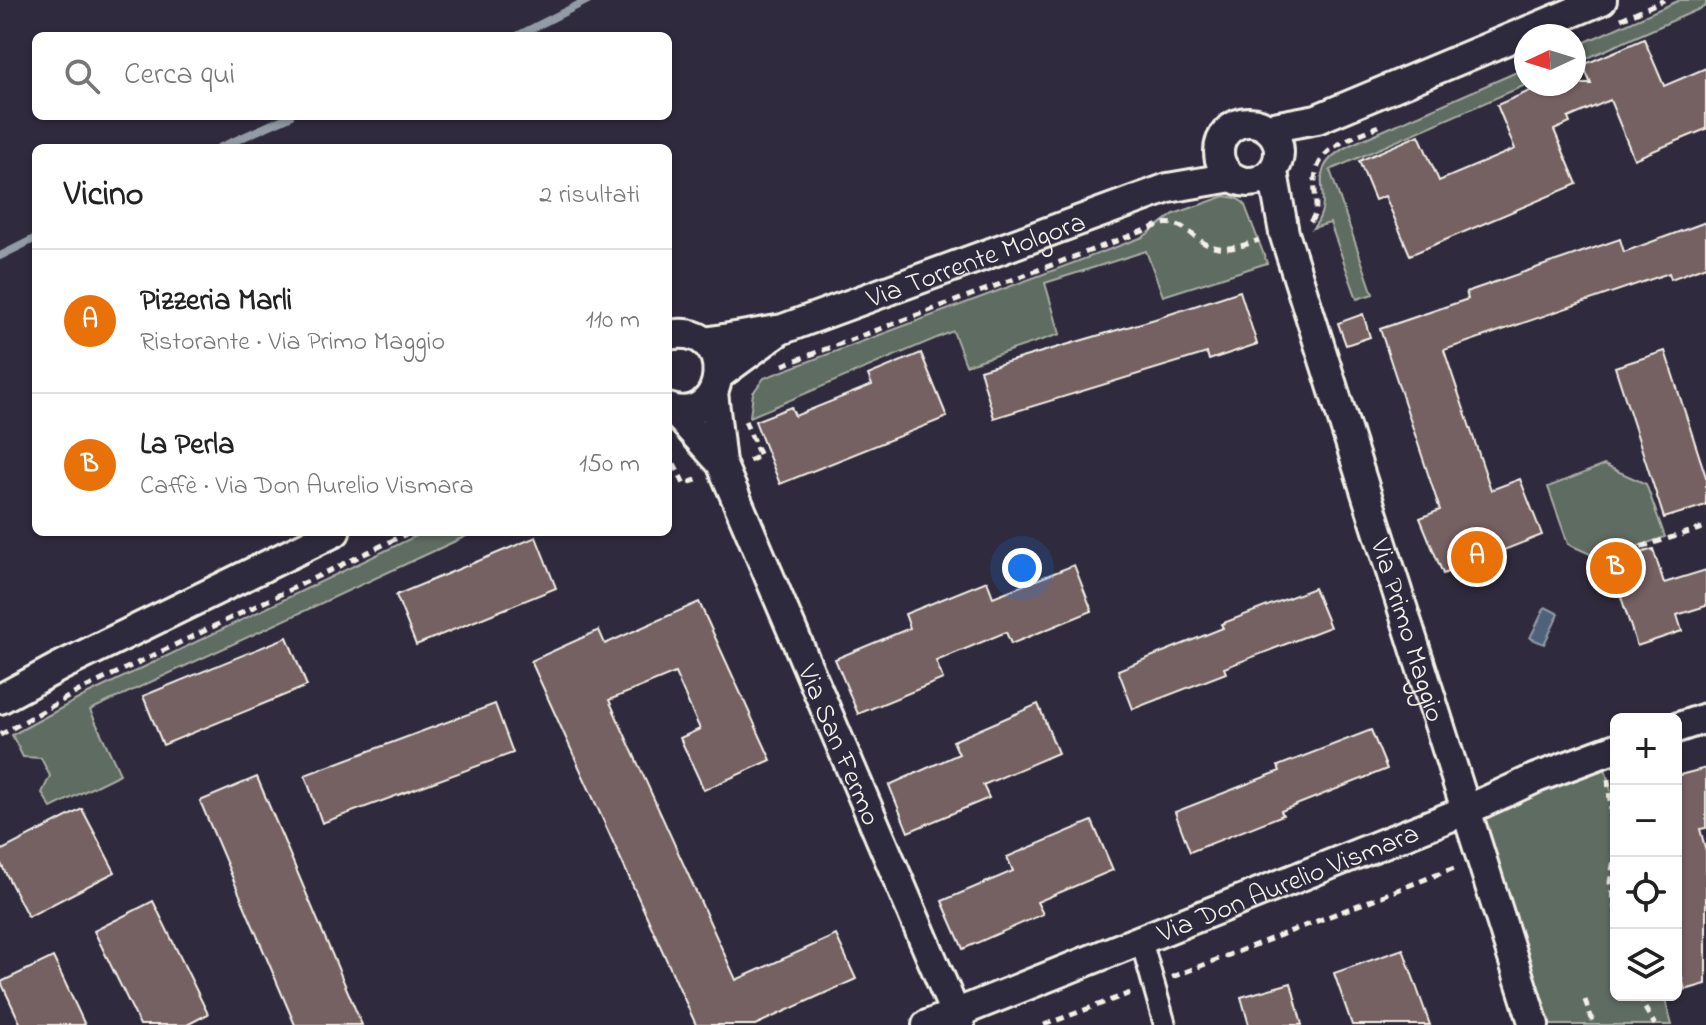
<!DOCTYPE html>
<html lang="it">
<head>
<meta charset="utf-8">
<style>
  :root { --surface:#fff; --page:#f6f6f6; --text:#222; --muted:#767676; --line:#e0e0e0; --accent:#857141 }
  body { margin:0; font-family:"Indie Flower",sans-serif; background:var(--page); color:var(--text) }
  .controls { position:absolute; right:24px; bottom:24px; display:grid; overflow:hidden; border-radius:12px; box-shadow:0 2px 6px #0004 }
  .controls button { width:72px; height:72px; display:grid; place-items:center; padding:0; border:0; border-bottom:2px solid var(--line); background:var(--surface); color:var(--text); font:40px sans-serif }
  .compass { position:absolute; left:1514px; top:24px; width:72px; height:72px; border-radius:50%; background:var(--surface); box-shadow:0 2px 6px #0004; rotate:266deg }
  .you { position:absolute; left:1022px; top:568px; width:28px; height:28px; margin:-20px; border:6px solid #fff; border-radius:50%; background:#1a73e8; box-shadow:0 0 0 12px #1a73e833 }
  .badge { display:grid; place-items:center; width:52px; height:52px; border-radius:50%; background:var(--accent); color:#fff; font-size:26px; font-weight:700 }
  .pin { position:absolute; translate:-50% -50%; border:4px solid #fff; box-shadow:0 2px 8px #0006 }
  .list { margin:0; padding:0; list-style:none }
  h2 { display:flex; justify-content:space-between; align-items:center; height:104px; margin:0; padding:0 32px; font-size:34px }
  h2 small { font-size:26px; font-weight:400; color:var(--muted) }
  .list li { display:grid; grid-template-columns:52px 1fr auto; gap:24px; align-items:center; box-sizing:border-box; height:144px; padding:0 32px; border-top:2px solid var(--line) }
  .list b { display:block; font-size:30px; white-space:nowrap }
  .list p { margin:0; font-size:26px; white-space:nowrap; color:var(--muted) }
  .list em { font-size:26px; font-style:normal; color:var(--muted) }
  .icon { flex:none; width:44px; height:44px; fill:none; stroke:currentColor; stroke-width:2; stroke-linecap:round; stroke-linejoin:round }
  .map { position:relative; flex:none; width:1706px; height:1025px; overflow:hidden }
  .search { position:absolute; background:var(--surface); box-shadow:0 2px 6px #0004; left:32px; top:32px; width:640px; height:88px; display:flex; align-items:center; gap:20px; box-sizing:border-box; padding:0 28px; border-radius:12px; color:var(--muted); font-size:30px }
  .panel { position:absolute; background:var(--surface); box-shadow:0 2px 6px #0004; left:32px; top:144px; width:640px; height:392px; border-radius:12px }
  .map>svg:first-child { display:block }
  .green { fill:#5e6c62; stroke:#a9aea5; stroke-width:2 }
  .water { fill:#50627a; stroke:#929ba6; stroke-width:2 }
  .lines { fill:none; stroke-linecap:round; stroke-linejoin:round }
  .stream { stroke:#929ba6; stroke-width:8 }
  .building { fill:#756062; stroke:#f4f1e8; stroke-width:2 }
  .pedestrian-casing { stroke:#f4f1e8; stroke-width:26 }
  .minor-casing { stroke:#f4f1e8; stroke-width:34 }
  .path { stroke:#f4f1e8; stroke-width:5; stroke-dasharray:8 6; stroke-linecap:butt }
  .pedestrian { stroke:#2f2a3d; stroke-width:20 }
  .minor { stroke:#2f2a3d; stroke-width:28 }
  .labels { text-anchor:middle; stroke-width:8; stroke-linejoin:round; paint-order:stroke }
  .street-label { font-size:28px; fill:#f4f1e8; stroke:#2f2a3d }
</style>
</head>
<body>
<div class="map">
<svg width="1706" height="1025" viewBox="0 0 1706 1025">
  <rect width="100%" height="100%" fill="#2f2a3d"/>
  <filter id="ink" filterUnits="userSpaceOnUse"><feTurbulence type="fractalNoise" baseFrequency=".0125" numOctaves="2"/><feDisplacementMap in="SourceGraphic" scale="16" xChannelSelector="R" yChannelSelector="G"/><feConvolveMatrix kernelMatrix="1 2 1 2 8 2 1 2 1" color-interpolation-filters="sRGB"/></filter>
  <g filter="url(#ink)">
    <g class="green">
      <path d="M 1680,0 L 1706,0 L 1706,6 L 1574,64 L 1574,47 Z"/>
      <path d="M 1526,68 L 1528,84 L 1330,170 L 1373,294 L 1357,299 L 1330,223 L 1313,228 C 1340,195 1297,172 1350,145 Z"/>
      <path d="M 1225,196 L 1236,198 L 1244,203 L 1267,263 L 1163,296 L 1146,251 L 1045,283 L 1060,334 L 966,365 L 953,331 L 750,417 L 753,393 L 764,378 L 1143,237 L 1174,214 Z"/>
      <path d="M 1604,465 L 1646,484 L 1665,537 L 1601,559 L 1568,544 L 1548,487 Z"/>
      <path d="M 424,532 L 475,532 L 90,710 L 120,774 L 51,808 L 42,793 L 50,776 L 41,758 L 23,757 L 12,735 L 82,697 Z"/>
      <path d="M 1601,753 L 1616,810 L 1616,995 L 1664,995 L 1672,1025 L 1534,1025 L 1469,812 Z"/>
    </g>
    <path class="water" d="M 1545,607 L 1559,614 L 1544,644 L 1530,638 Z"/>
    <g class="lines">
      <g class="stream">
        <path d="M 517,36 L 588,0"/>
        <path d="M 219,148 L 290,116"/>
        <path d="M 0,256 L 36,238"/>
      </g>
    </g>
    <g class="building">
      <path d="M 1644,39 L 1664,86 L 1706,68 L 1706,129 L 1634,159 L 1610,100 L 1568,118 L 1570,123 L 1554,130 L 1577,184 L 1410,255 L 1385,196 L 1375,200 L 1359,161 L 1419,135 L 1439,181 L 1515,149 L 1497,105 L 1546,84 L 1591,84 L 1583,65 Z"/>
      <path d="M 1706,222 L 1706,266 L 1671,279 L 1669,273 L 1444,350 L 1491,490 L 1520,479 L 1542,535 L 1443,574 L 1420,518 L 1440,510 L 1380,329 L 1468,299 L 1466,292 L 1620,239 L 1624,252 Z"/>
      <path d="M 1240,291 L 1257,344 L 1209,360 L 1207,353 L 994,418 L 980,370 L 1155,319 Z"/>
      <path d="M 1363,314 L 1370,337 L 1346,345 L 1338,323 Z"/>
      <path d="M 1665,351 L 1706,477 L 1706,505 L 1664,518 L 1615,367 Z"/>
      <path d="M 921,353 L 947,417 L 780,484 L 755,421 L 791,407 L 795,416 L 872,385 L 868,375 Z"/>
      <path d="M 536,537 L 556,588 L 416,645 L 396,595 Z"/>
      <path d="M 1653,549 L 1664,583 L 1706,570 L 1706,606 L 1677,615 L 1682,631 L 1637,646 L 1610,563 Z"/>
      <path d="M 1074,565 L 1092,611 L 1011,644 L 1006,632 L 936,661 L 943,679 L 858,714 L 835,659 L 910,628 L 905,614 L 987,581 L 993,597 Z"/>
      <path d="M 1314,588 L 1330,627 L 1224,668 L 1226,673 L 1133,709 L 1118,670 L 1223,628 L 1221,624 Z"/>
      <path d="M 699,602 L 771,760 L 704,790 L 680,738 L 700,729 L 675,673 L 609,700 L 736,980 L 836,935 L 856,979 L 755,1025 L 696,1025 L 531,661 L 599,630 L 605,644 Z"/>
      <path d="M 287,637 L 307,686 L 163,745 L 143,696 Z"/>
      <path d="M 495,704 L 513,753 L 322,823 L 305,775 Z"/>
      <path d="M 1038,704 L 1058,753 L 983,785 L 989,798 L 908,832 L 889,785 L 959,754 L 953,741 Z"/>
      <path d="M 1371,730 L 1387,769 L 1281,811 L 1283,815 L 1190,852 L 1175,812 L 1280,771 L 1278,766 Z"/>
      <path d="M 1706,768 L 1706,828 L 1700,829 L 1706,851 L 1706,984 L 1685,990 L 1676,953 L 1676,776 Z"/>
      <path d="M 257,777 L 362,1025 L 295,1025 L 200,801 Z"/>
      <path d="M 82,809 L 115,872 L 28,917 L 0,862 L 0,851 Z"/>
      <path d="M 1092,821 L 1113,870 L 1037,902 L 1043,914 L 963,949 L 942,901 L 1013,871 L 1007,857 Z"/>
      <path d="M 153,901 L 208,1014 L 187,1025 L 140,1025 L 94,931 Z"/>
      <path d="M 1403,949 L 1430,1025 L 1352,1025 L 1334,973 Z"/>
      <path d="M 53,957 L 85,1025 L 21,1025 L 1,982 Z"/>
      <path d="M 1291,983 L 1302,1025 L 1249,1025 L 1241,997 Z"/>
    </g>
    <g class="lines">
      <g class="pedestrian-casing">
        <path id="pedestrian" d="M 1141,940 L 1165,1025"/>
      </g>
      <g class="minor-casing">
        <g id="minor">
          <circle cx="1249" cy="152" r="30"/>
          <path d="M 1268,128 L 1317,119 L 1602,0"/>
          <path id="s1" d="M 1273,172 L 1284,233 L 1534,1025"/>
          <path d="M 668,335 C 740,321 728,429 668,408"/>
          <path id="s2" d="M 705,342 L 783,329 L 1168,188 L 1232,177"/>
          <path d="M 719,375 L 779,331"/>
          <path d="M 713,392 L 721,463"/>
          <path id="s3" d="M 674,411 L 721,463 L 960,1025"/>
          <path d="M 0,699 L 61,666 L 335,532"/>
          <path d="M 1676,728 L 1706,718"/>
          <path id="s4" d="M 927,1025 L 1467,810 L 1536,778 L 1616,748"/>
        </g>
      </g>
      <g class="path">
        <path d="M 1621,19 L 1664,0"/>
        <path d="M 1310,222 C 1318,212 1316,205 1315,192 C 1311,148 1345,141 1379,126"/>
        <path d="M 783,365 L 1162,224 C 1187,220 1193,242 1214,247 C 1229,251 1245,245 1259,240"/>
        <path d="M 745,421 L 760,456 L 749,461"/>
        <path d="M 668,451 L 684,484 L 702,478"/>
        <path d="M 1601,559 L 1706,527"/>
        <path d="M 0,735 L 79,691 L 410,532"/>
        <path d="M 1608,779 L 1615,853 L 1610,883 L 1616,909"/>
        <path d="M 1172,977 L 1457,867"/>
        <path d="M 1642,995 L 1643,1005 L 1655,1025"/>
        <path d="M 1585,1000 L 1594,1025"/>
        <path d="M 1044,1025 L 1133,992"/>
      </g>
      <use href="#pedestrian" class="pedestrian"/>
      <use href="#minor" class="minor"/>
    </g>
  </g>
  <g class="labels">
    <g class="street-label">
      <text dy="10" stroke="none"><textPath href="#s2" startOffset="284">Via Torrente Molgora</textPath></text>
      <text dy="10" stroke="none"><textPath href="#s1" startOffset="478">Via Primo Maggio</textPath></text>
      <text dy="10" stroke="none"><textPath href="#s3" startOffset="376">Via San Fermo</textPath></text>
      <text dy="10" stroke="none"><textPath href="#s4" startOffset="388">Via Don Aurelio Vismara</textPath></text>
    </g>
  </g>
</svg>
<div class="controls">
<button>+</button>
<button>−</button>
<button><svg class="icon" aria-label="locate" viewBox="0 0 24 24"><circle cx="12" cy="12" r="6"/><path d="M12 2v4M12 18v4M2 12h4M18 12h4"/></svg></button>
<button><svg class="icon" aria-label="layers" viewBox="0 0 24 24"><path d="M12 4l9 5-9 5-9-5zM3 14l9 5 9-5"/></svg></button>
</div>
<svg class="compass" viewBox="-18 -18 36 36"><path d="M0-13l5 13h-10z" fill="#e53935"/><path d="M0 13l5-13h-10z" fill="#767676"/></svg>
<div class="you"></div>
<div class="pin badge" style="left:1477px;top:557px;background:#e8710a">A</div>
<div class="pin badge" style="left:1616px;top:568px;background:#e8710a">B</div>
<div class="search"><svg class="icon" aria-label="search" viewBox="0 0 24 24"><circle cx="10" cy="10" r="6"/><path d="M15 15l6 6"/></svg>Cerca qui</div>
<section class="panel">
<h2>Vicino<small>2 risultati</small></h2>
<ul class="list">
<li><span class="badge" style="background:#e8710a">A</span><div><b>Pizzeria Marli</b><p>Ristorante · Via Primo Maggio</p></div><em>110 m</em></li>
<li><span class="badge" style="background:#e8710a">B</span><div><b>La Perla</b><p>Caffè · Via Don Aurelio Vismara</p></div><em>150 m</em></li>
</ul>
</section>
</div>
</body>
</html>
